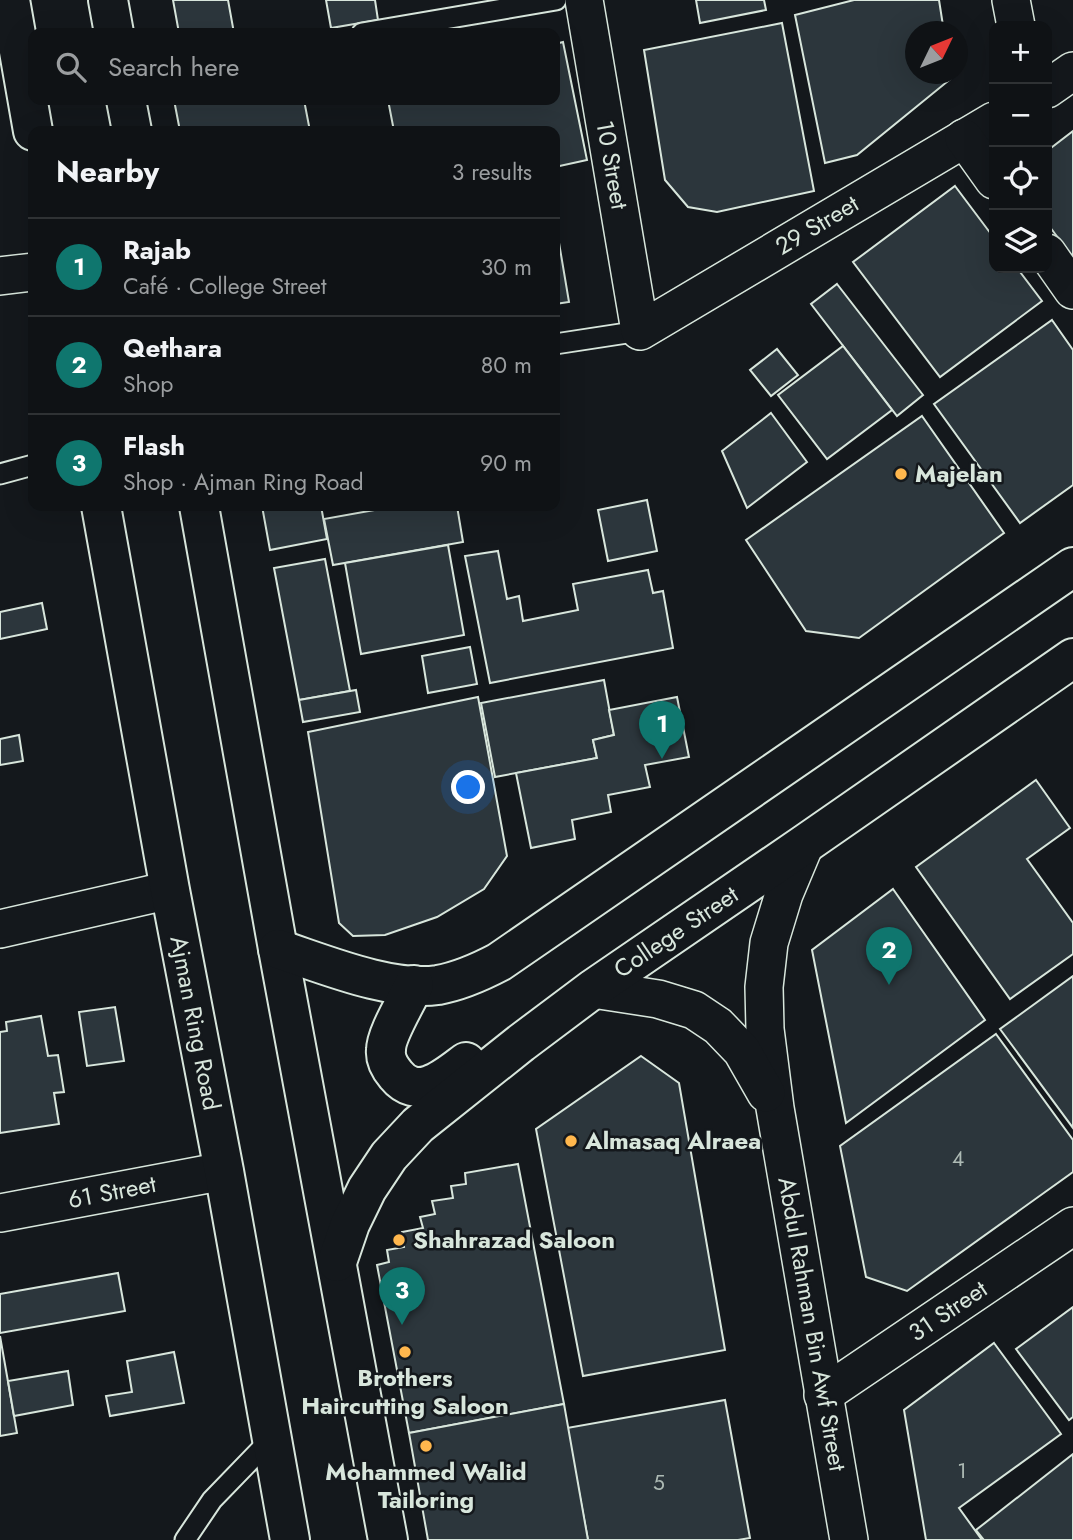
<!DOCTYPE html>
<html lang="en">
<head>
<meta charset="utf-8">
<style>
  :root { --surface:#0f1215; --page:#181b1e; --text:#f1f3f6; --muted:#9b9ea0; --line:#2f3234; --accent:#0f766e }
  body { margin:0; font-family:Jost,sans-serif; background:var(--page); color:var(--text) }
  .controls { position:absolute; right:21px; top:21px; display:grid; overflow:hidden; border-radius:14px; box-shadow:0 7px 28px #0002 }
  .controls button { width:63px; height:63px; display:grid; place-items:center; padding:0; border:0; border-bottom:2px solid var(--line); background:var(--surface); color:var(--text); font:35px sans-serif }
  .compass { position:absolute; left:905px; top:21px; width:63px; height:63px; border-radius:50%; background:var(--surface); box-shadow:0 7px 28px #0002; rotate:47deg }
  .you { position:absolute; left:469px; top:788px; width:24px; height:24px; margin:-18px; border:5px solid #fff; border-radius:50%; background:#1a73e8; box-shadow:0 0 0 10px #1a73e833 }
  .badge { display:grid; place-items:center; width:46px; height:46px; border-radius:50%; background:var(--accent); color:#fff; font-size:23px; font-weight:700 }
  .pin { position:absolute; translate:-50% -58px; filter:drop-shadow(0 2px 4px #0008) }
  .pin::after { content:''; position:absolute; top:37px; width:24px; height:21px; background:inherit; clip-path:polygon(0 0,100% 0,50% 100%) }
  .list { margin:0; padding:0; list-style:none }
  h2 { display:flex; justify-content:space-between; align-items:center; height:91px; margin:0; padding:0 28px; font-size:30px }
  h2 small { font-size:23px; font-weight:400; color:var(--muted) }
  .list li { display:grid; grid-template-columns:46px 1fr auto; gap:21px; align-items:center; box-sizing:border-box; height:98px; padding:0 28px; border-top:2px solid var(--line) }
  .list b { display:block; font-size:26px; white-space:nowrap }
  .list p { margin:0; font-size:23px; white-space:nowrap; color:var(--muted) }
  .list em { font-size:23px; font-style:normal; color:var(--muted) }
  .icon { flex:none; width:38px; height:38px; fill:none; stroke:currentColor; stroke-width:2; stroke-linecap:round; stroke-linejoin:round }
  .map { position:relative; flex:none; width:1073px; height:1540px; overflow:hidden }
  .search { position:absolute; background:var(--surface); box-shadow:0 7px 28px #0002; left:28px; top:28px; width:532px; height:77px; display:flex; align-items:center; gap:18px; box-sizing:border-box; padding:0 24px; border-radius:14px; color:var(--muted); font-size:26px }
  .panel { position:absolute; background:var(--surface); box-shadow:0 7px 28px #0002; left:28px; top:126px; width:532px; height:385px; border-radius:14px }
  .map>svg:first-child { display:block }
  .building { fill:#2c363c; stroke:#d8e6dc; stroke-width:2 }
  .lines { fill:none; stroke-linecap:round; stroke-linejoin:round }
  .lane-casing { stroke:#d8e6dc; stroke-width:23 }
  .street-casing { stroke:#d8e6dc; stroke-width:40 }
  .secondary-casing { stroke:#d8e6dc; stroke-width:42 }
  .lane { stroke:#14181c; stroke-width:19 }
  .street { stroke:#14181c; stroke-width:37 }
  .secondary { stroke:#14181c; stroke-width:38 }
  .poi-dot { fill:#ffb74d; stroke:#14181c; stroke-width:2.5 }
  .labels { text-anchor:middle; stroke-width:5; stroke-linejoin:round; paint-order:stroke }
  .number-label { font-size:21px; fill:#adbab4 }
  .street-label { font-size:24px; fill:#d8e6dc; stroke:#14181c }
  .poi-label { font-size:24px; font-weight:bold; fill:#d8e6dc; stroke:#14181c; text-anchor:start }
</style>
</head>
<body>
<div class="map">
<svg width="1073" height="1540" viewBox="0 0 1073 1540">
  <rect width="100%" height="100%" fill="#14181c"/>
  <g class="building">
    <path d="M 173,0 L 228,0 L 234,33 L 179,33 Z"/>
    <path d="M 326,0 L 375,0 L 378,20 L 331,28 Z"/>
    <path d="M 696,0 L 764,0 L 766,10 L 700,23 Z"/>
    <path d="M 854,0 L 939,0 L 944,32 L 916,32 L 916,74 L 952,74 L 953,77 L 857,155 L 825,163 L 795,15 Z"/>
    <path d="M 782,23 L 814,191 L 717,212 L 688,207 L 665,180 L 644,50 Z"/>
    <path d="M 563,42 L 587,160 L 555,167 L 555,131 L 394,131 L 388,100 L 555,100 L 555,44 Z"/>
    <path d="M 174,100 L 304,100 L 310,131 L 180,131 Z"/>
    <path d="M 1073,131 L 1073,258 L 1047,223 L 1047,151 Z"/>
    <path d="M 955,186 L 994,238 L 994,268 L 1017,268 L 1042,301 L 940,377 L 853,262 Z"/>
    <path d="M 555,219 L 569,302 L 555,304 Z"/>
    <path d="M 837,284 L 923,395 L 897,416 L 811,304 Z"/>
    <path d="M 1052,320 L 1073,350 L 1073,485 L 1020,523 L 934,404 Z"/>
    <path d="M 843,346 L 892,410 L 827,459 L 778,395 Z"/>
    <path d="M 777,349 L 798,375 L 771,396 L 750,370 Z"/>
    <path d="M 771,413 L 807,462 L 747,508 L 722,451 Z"/>
    <path d="M 922,416 L 1004,533 L 859,638 L 806,631 L 746,540 Z"/>
    <path d="M 647,500 L 657,551 L 608,561 L 598,510 Z"/>
    <path d="M 262,506 L 321,506 L 327,539 L 270,550 Z"/>
    <path d="M 397,506 L 457,506 L 463,542 L 333,565 L 324,519 Z"/>
    <path d="M 448,545 L 464,635 L 361,654 L 345,563 Z"/>
    <path d="M 498,551 L 507,599 L 519,596 L 523,621 L 578,610 L 573,584 L 648,570 L 653,593 L 663,591 L 673,648 L 490,683 L 465,556 Z"/>
    <path d="M 325,559 L 350,691 L 299,700 L 274,568 Z"/>
    <path d="M 42,603 L 47,629 L 0,639 L 0,612 Z"/>
    <path d="M 470,647 L 477,684 L 428,693 L 422,656 Z"/>
    <path d="M 604,680 L 614,735 L 593,740 L 597,758 L 495,777 L 481,703 Z"/>
    <path d="M 356,690 L 360,712 L 303,722 L 299,700 Z"/>
    <path d="M 478,697 L 507,856 L 484,889 L 437,917 L 385,935 L 353,936 L 339,923 L 308,732 Z"/>
    <path d="M 677,697 L 689,757 L 645,765 L 650,787 L 608,795 L 611,812 L 572,820 L 575,839 L 531,848 L 516,773 L 597,758 L 593,740 L 614,735 L 609,710 Z"/>
    <path d="M 19,735 L 23,761 L 0,765 L 0,739 Z"/>
    <path d="M 1036,780 L 1070,828 L 1027,859 L 1073,923 L 1073,954 L 1010,999 L 916,867 Z"/>
    <path d="M 893,889 L 985,1020 L 846,1123 L 812,950 Z"/>
    <path d="M 1073,976 L 1073,1128 L 1000,1029 Z"/>
    <path d="M 115,1007 L 124,1061 L 87,1066 L 79,1012 Z"/>
    <path d="M 41,1016 L 48,1056 L 58,1055 L 64,1092 L 54,1093 L 59,1124 L 0,1133 L 0,1032 L 7,1031 L 6,1022 Z"/>
    <path d="M 996,1034 L 1073,1140 L 1073,1172 L 907,1291 L 866,1277 L 840,1146 Z"/>
    <path d="M 641,1056 L 679,1083 L 725,1350 L 583,1376 L 536,1129 Z"/>
    <path d="M 518,1164 L 564,1404 L 409,1433 L 377,1265 L 389,1262 L 387,1250 L 404,1247 L 402,1232 L 423,1228 L 420,1217 L 435,1214 L 432,1201 L 453,1198 L 451,1186 L 466,1184 L 465,1173 Z"/>
    <path d="M 118,1273 L 125,1311 L 0,1333 L 0,1294 Z"/>
    <path d="M 1073,1307 L 1073,1417 L 1069,1420 L 1016,1349 Z"/>
    <path d="M 0,1336 L 17,1433 L 0,1436 Z"/>
    <path d="M 994,1343 L 1061,1434 L 959,1508 L 982,1540 L 926,1540 L 904,1410 Z"/>
    <path d="M 174,1352 L 184,1403 L 110,1416 L 106,1396 L 132,1392 L 127,1361 Z"/>
    <path d="M 68,1371 L 73,1405 L 14,1416 L 8,1381 Z"/>
    <path d="M 725,1400 L 750,1538 L 738,1540 L 588,1540 L 567,1428 Z"/>
    <path d="M 564,1404 L 588,1540 L 428,1540 L 409,1433 Z"/>
    <path d="M 1073,1454 L 1073,1540 L 984,1540 L 976,1530 Z"/>
  </g>
  <g class="lines">
    <g class="lane-casing">
      <g id="lane">
        <path d="M 362,33 L 556,0"/>
        <path d="M 555,344 L 640,331"/>
        <path d="M 0,474 L 33,465"/>
        <path d="M 185,1540 L 212,1500 L 272,1438"/>
      </g>
    </g>
    <g class="street-casing">
      <g id="street">
        <path d="M 584,0 L 640,331 L 994,121"/>
        <path d="M 1011,0 L 1016,26"/>
        <path d="M 1047,89 L 1073,71"/>
        <path d="M 964,138 L 994,180"/>
        <path d="M 1047,253 L 1073,290"/>
        <path d="M 0,276 L 33,272"/>
        <path d="M 805,844 L 784,894 L 769,943 L 764,987 L 765,1029 L 775,1108 L 849,1540"/>
        <path d="M 0,929 L 170,890"/>
        <path d="M 593,989 L 658,999 L 694,1010 L 718,1026 L 742,1051 L 766,1093"/>
        <path d="M 0,1213 L 224,1171"/>
        <path d="M 823,1395 L 1073,1226"/>
      </g>
    </g>
    <g class="secondary-casing">
      <g id="secondary">
        <path d="M 10,0 L 33,131"/>
        <path d="M 108,0 L 114,33"/>
        <path d="M 126,100 L 132,131"/>
        <path d="M 101,506 L 170,890 L 224,1171 L 290,1540"/>
        <path d="M 199,506 L 278,949 L 388,1540"/>
        <path d="M 278,949 C 324,964 390,992 438,985 C 460,981 480,972 499,962 L 1073,567"/>
        <path d="M 414,985 C 407,1001 386,1034 386,1050 C 385,1059 390,1068 396,1075 C 418,1102 446,1077 466,1062"/>
        <path d="M 337,1262 L 350,1224 L 367,1189 L 389,1156 L 418,1125 L 521,1043 L 593,989 L 805,844 L 1073,658"/>
      </g>
    </g>
    <use href="#lane" class="lane"/>
    <use href="#street" class="street"/>
    <use href="#secondary" class="secondary"/>
  </g>
  <g class="poi-dot">
    <circle cx="901" cy="474" r="7"/>
    <circle cx="571" cy="1141" r="7"/>
    <circle cx="399" cy="1240" r="7"/>
    <circle cx="405" cy="1352" r="7"/>
    <circle cx="426" cy="1446" r="7"/>
  </g>
  <g class="labels">
    <g class="number-label">
      <text x="958" y="1166">4</text>
      <text x="962" y="1478">1</text>
      <text x="659" y="1490">5</text>
    </g>
    <g class="street-label">
      <text transform="translate(612 165) rotate(80)" y="8">10 Street</text>
      <text transform="translate(817 225) rotate(-31)" y="8">29 Street</text>
      <text transform="translate(676 932) rotate(-34)" y="8">College Street</text>
      <text transform="translate(195 1023) rotate(79)" y="8">Ajman Ring Road</text>
      <text transform="translate(112 1192) rotate(-11)" y="8">61 Street</text>
      <text transform="translate(948 1311) rotate(-34)" y="8">31 Street</text>
      <text transform="translate(812 1324) rotate(80)" y="8">Abdul Rahman Bin Awf Street</text>
    </g>
    <g class="poi-label">
      <text x="915" y="482">Majelan</text>
      <text x="585" y="1149">Almasaq Alraea</text>
      <text x="413" y="1248">Shahrazad Saloon</text>
      <text x="405" y="1386" text-anchor="middle">Brothers<tspan x="405" dy="28">Haircutting Saloon</tspan></text>
      <text x="426" y="1480" text-anchor="middle">Mohammed Walid<tspan x="426" dy="28">Tailoring</tspan></text>
    </g>
  </g>
</svg>
<div class="controls">
<button>+</button>
<button>−</button>
<button><svg class="icon" aria-label="locate" viewBox="0 0 24 24"><circle cx="12" cy="12" r="6"/><path d="M12 2v4M12 18v4M2 12h4M18 12h4"/></svg></button>
<button><svg class="icon" aria-label="layers" viewBox="0 0 24 24"><path d="M12 4l9 5-9 5-9-5zM3 14l9 5 9-5"/></svg></button>
</div>
<svg class="compass" viewBox="-18 -18 36 36"><path d="M0-13l5 13h-10z" fill="#e53935"/><path d="M0 13l5-13h-10z" fill="#9b9ea0"/></svg>
<div class="you"></div>
<div class="pin badge" style="left:662px;top:759px">1</div>
<div class="pin badge" style="left:889px;top:985px">2</div>
<div class="pin badge" style="left:402px;top:1325px">3</div>
<div class="search"><svg class="icon" aria-label="search" viewBox="0 0 24 24"><circle cx="10" cy="10" r="6"/><path d="M15 15l6 6"/></svg>Search here</div>
<section class="panel">
<h2>Nearby<small>3 results</small></h2>
<ul class="list">
<li><span class="badge">1</span><div><b>Rajab</b><p>Café · College Street</p></div><em>30 m</em></li>
<li><span class="badge">2</span><div><b>Qethara</b><p>Shop</p></div><em>80 m</em></li>
<li><span class="badge">3</span><div><b>Flash</b><p>Shop · Ajman Ring Road</p></div><em>90 m</em></li>
</ul>
</section>
</div>
</body>
</html>
